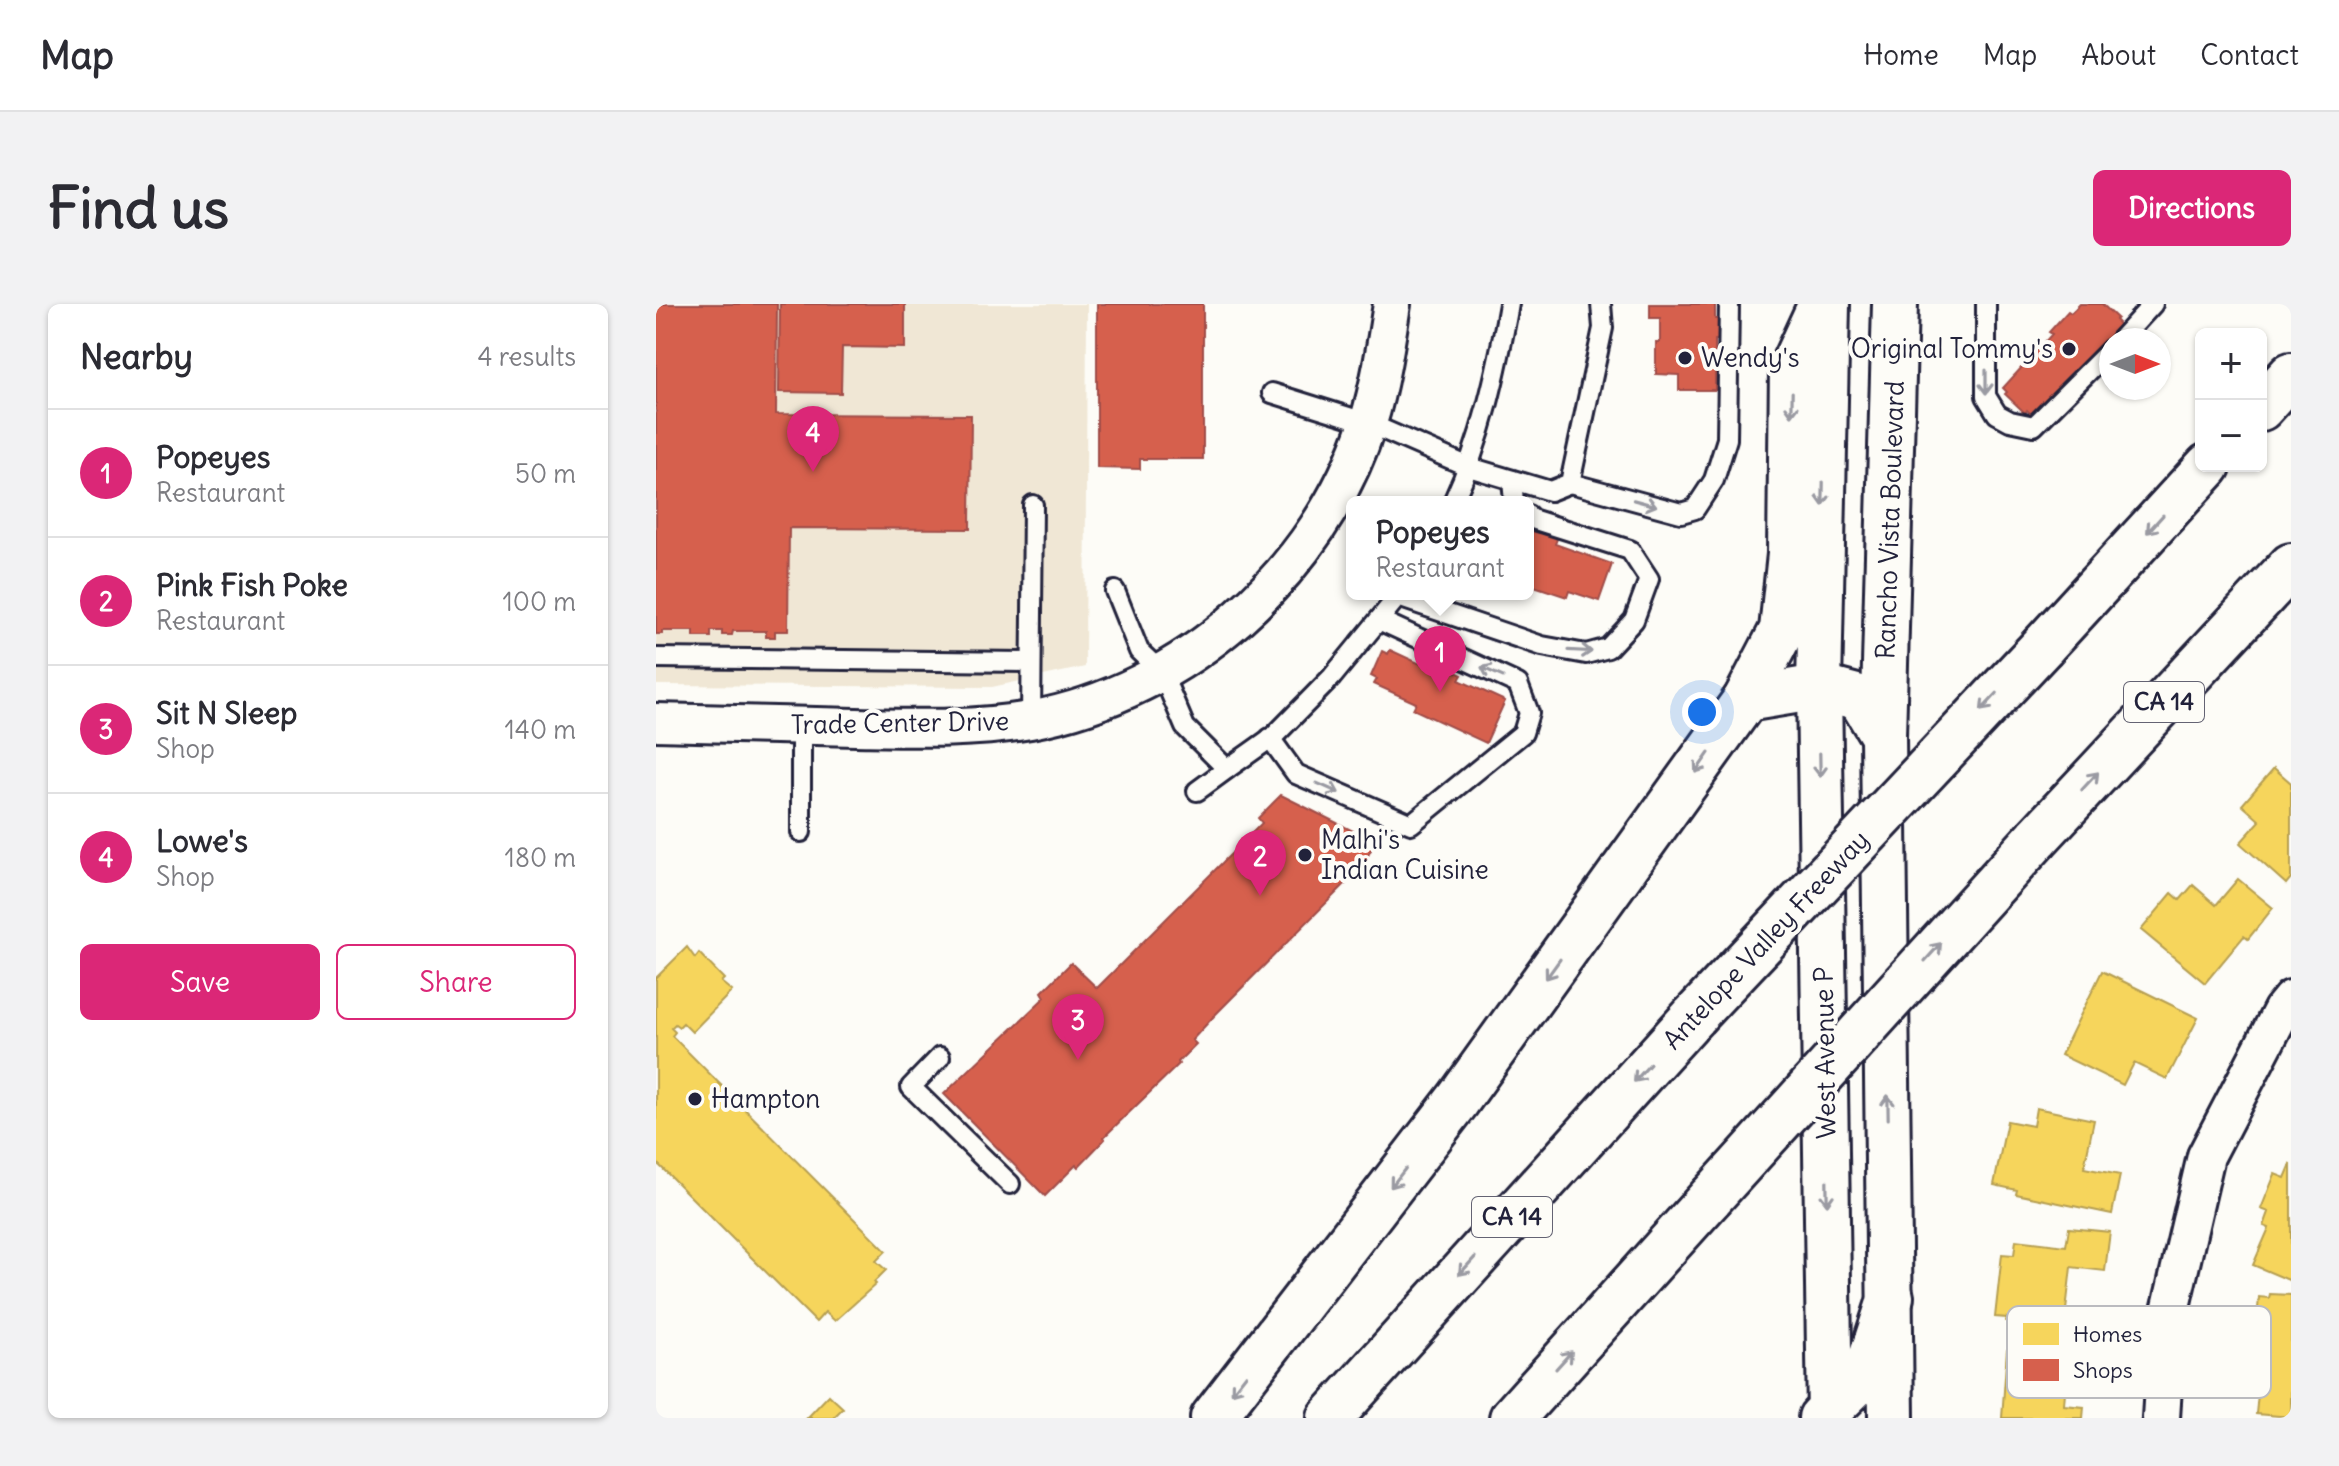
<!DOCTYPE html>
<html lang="en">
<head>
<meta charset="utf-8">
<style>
  :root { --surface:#fff; --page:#f2f2f3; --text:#2b2b33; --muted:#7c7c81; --line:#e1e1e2; --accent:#db2777 }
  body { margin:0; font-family:Delius,sans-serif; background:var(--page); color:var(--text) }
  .controls { position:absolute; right:24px; top:24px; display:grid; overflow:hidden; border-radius:12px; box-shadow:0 2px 6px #0004 }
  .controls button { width:72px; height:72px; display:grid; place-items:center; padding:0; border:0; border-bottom:2px solid var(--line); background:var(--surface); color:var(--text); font:40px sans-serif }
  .compass { position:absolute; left:1443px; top:24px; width:72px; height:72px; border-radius:50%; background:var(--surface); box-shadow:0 2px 6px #0004; rotate:90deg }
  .you { position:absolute; left:1046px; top:408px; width:28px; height:28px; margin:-20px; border:6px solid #fff; border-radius:50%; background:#1a73e8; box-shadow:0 0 0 12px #1a73e833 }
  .badge { display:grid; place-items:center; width:52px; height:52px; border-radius:50%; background:var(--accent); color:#fff; font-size:26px; font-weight:700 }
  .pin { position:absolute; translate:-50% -66px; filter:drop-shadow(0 2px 4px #0008) }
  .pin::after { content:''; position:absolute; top:42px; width:28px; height:24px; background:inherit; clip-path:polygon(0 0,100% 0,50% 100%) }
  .popup { position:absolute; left:690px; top:192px; width:188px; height:104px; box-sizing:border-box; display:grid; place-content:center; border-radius:12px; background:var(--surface); filter:drop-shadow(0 2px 6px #0005); font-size:26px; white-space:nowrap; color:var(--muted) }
  .popup b { font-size:30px; color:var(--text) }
  .popup::after { content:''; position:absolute; left:50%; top:100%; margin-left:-16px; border:16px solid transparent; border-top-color:var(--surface) }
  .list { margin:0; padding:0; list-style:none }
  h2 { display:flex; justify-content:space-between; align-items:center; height:104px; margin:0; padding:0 32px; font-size:34px }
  h2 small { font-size:26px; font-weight:400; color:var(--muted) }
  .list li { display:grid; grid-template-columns:52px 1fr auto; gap:24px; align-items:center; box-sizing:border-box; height:128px; padding:0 32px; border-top:2px solid var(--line) }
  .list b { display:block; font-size:30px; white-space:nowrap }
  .list p { margin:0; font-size:26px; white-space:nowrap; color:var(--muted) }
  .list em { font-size:26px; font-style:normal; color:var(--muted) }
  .actions { display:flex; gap:16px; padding:24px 32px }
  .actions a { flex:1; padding:18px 0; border:2px solid var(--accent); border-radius:12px; text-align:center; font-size:28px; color:var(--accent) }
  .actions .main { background:var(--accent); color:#fff }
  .map { position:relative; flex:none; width:1635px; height:1114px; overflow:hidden; border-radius:12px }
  header { display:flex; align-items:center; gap:48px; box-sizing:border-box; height:112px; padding:0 40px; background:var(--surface); border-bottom:2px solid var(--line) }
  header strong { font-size:38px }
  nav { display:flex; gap:44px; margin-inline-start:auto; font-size:28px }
  .intro { display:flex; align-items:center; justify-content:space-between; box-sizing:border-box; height:192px; padding:0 48px }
  h1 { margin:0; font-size:56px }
  .button { padding:20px 36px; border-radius:12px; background:var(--accent); color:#fff; font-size:28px; font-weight:700 }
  main { display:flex; gap:48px; padding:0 48px }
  aside { flex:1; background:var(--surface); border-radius:12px; box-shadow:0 2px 6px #0004 }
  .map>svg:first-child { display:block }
  .built { fill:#f0e7d5 }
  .homes { fill:#f6d55c; stroke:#b69f52; stroke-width:2 }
  .shops { fill:#d6604d; stroke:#a04d48; stroke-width:2 }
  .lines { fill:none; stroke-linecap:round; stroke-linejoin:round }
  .lane-casing { stroke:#22223b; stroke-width:24 }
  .street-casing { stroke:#22223b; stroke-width:42 }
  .primary-casing { stroke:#22223b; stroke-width:50 }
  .highway-casing { stroke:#22223b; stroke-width:50 }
  .lane { stroke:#fdfcf7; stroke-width:18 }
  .street { stroke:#fdfcf7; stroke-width:36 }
  .primary { stroke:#fdfcf7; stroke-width:44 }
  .highway { stroke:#fdfcf7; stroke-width:44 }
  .highway-bridge-casing { stroke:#22223b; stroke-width:50; stroke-linecap:butt }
  .highway-bridge { stroke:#fdfcf7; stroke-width:44 }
  .oneway { stroke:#9a9aa2 }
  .poi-dot { fill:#22223b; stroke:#fdfcf7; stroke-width:3 }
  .labels { text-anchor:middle; stroke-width:8; stroke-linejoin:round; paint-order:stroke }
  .shield { fill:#fdfcf7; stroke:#646373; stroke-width:2 }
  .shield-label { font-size:24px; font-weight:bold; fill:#22223b }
  .poi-label { font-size:26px; fill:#22223b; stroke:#fdfcf7; text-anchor:start }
  .street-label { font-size:26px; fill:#22223b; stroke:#fdfcf7 }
  .key { fill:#fdfcf7; stroke:#bbbbbf; stroke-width:2 }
  .key-label { font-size:22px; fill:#22223b }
</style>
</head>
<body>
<header>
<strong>Map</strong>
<nav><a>Home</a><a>Map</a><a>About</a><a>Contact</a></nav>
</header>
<div class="intro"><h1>Find us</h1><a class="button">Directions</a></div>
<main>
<aside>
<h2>Nearby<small>4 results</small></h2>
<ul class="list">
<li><span class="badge">1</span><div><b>Popeyes</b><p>Restaurant</p></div><em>50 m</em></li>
<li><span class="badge">2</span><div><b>Pink Fish Poke</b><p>Restaurant</p></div><em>100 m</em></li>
<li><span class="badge">3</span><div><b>Sit N Sleep</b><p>Shop</p></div><em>140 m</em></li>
<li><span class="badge">4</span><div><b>Lowe's</b><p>Shop</p></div><em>180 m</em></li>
</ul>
<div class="actions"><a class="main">Save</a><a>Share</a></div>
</aside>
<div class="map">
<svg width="1635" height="1114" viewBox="0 0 1635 1114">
  <rect width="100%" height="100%" fill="#fdfcf7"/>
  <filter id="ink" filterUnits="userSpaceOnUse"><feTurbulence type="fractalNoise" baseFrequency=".0125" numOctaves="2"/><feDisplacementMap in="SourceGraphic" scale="16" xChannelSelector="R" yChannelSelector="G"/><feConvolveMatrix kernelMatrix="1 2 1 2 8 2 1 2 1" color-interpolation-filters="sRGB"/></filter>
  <g filter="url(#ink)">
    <path class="built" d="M 0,0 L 431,0 L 429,363 L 336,383 L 0,381 Z"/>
    <g class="homes">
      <path d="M 1618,464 L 1635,479 L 1635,574 L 1630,580 L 1584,539 L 1604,517 L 1586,501 Z"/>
      <path d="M 1582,575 L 1617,604 L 1592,635 L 1588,632 L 1549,679 L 1485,626 L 1516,589 L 1524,596 L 1537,581 L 1560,601 Z"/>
      <path d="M 31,643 L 39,654 L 43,649 L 68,675 L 65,678 L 76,687 L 36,728 L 27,719 L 23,723 L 19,720 L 15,724 L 19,728 L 16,732 L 230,947 L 220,957 L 230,966 L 218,978 L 220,980 L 179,1017 L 169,1008 L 160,1018 L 0,858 L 0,674 Z"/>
      <path d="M 1446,667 L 1542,714 L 1511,775 L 1478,759 L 1467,781 L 1405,751 Z"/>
      <path d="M 1380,804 L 1438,816 L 1428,864 L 1464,871 L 1456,910 L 1360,890 L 1361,886 L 1338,881 L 1351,817 L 1377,822 Z"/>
      <path d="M 1635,860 L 1635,977 L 1597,961 L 1613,924 L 1608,922 L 1613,908 L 1605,905 L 1619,870 L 1629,874 Z"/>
      <path d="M 1413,924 L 1454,928 L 1449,967 L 1415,963 L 1408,1024 L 1350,1017 L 1351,1014 L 1339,1013 L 1346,950 L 1358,951 L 1360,936 L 1410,942 Z"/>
      <path d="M 1614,990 L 1635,991 L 1635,1113 L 1600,1110 L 1608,1029 L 1600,1028 L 1603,993 L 1613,994 Z"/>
      <path d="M 1351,1045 L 1412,1050 L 1408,1101 L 1428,1103 L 1427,1114 L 1346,1114 Z"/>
      <path d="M 173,1091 L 187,1104 L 177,1114 L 151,1114 Z"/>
    </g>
    <g class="shops">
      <path d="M 0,0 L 121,0 L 120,110 L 315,111 L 314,225 L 133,224 L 132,327 L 119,327 L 119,333 L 110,333 L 110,327 L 77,327 L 76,331 L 66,331 L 66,327 L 55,327 L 55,333 L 38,333 L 38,327 L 6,327 L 6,330 L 0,330 Z"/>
      <path d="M 124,0 L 249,0 L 249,44 L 186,43 L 185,89 L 123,88 Z"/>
      <path d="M 441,0 L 547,0 L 547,155 L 484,155 L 484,165 L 441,164 Z"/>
      <path d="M 994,0 L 1059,0 L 1059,15 L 1063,15 L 1063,36 L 1059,36 L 1059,86 L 1023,86 L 1023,71 L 1000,70 L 1000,38 L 1004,38 L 1004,14 L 994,14 Z"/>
      <path d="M 1424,0 L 1446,0 L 1461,14 L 1459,16 L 1465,22 L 1378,113 L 1371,106 L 1369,109 L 1349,90 L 1351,88 L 1347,84 L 1396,30 L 1393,28 L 1412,7 L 1415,9 Z"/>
      <path d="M 885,224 L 903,230 L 899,240 L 956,260 L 943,297 L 913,287 L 911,293 L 872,280 L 872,226 L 883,229 Z"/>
      <path d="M 734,346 L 773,364 L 777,357 L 806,371 L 803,376 L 849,397 L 830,439 L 757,405 L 760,399 L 718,380 L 721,375 L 715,372 L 726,347 L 732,350 Z"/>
      <path d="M 625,491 L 719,538 L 703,569 L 700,569 L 559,711 L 536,736 L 540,740 L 522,758 L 523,760 L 448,833 L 449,835 L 422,863 L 420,861 L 389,892 L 288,790 L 389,693 L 386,688 L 415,659 L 441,684 L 606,519 L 602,514 Z"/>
    </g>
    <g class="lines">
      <g class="lane-casing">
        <g id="lane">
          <path d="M 1330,0 L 1330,92 L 1341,110 L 1354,117 L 1378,122 L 1455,45"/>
          <path d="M 1464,36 L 1497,0"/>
          <path d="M 616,89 L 712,119 L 813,163 L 894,187 L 914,179 L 947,24 L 945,0"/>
          <path d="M 856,176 L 858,198"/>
          <path d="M 914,179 L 1025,209 L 1039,205 L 1058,176 L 1071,135 L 1073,0"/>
          <path d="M 797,198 C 826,136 841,67 853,0"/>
          <path d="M 459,287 L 483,347 L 506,369 L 529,423 L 571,465 L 619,431 L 676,373 L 744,290"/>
          <path d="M 742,293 L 886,342 L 930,350 L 952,344 L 978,316 L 993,275 L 974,246 L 876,215 L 872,211"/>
          <path d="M 0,354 L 375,358"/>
          <path d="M 375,416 L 377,201"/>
          <path d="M 614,434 L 640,470 L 755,520 L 867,429 L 873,409 L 862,380 L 723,316"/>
          <path d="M 541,487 L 571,465"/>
          <path d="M 145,528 L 145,422"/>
          <path d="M 284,753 L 255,783 L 354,880"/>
        </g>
      </g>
      <g class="street-casing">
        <g id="street">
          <path d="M 0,418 C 67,420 133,421 200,423 C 258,424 316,426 374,416 C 529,388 664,268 712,119 C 724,80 730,39 736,0"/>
          <path d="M 1505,1114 L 1511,1020 L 1550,852 L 1626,706 L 1635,695"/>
        </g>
      </g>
      <g class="primary-casing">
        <g id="primary">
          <path d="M 1171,0 L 1163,383 L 1174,1114"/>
          <path d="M 1235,1114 L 1227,432 L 1239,0"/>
        </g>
      </g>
      <g class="highway-casing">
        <g id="highway">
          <path d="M 1605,104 L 1635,71"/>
          <path d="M 1387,342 L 1552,162"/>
          <path d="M 1090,395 L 1163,383 L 1204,394 L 1227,432"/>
          <path d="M 1381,534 L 1635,262"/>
          <path d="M 557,1114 L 802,796 L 1090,395 L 1126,326 L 1134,250 L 1136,63 L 1165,0"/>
          <path d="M 674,1114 L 1038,712"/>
          <path d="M 856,1114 L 1055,893"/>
          <path d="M 1165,1114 L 1210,1070 L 1235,993"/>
        </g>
      </g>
      <use href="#lane" class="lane"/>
      <use href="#street" class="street"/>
      <use href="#primary" class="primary"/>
      <use href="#highway" class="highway"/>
      <g class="highway-bridge-casing">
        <g id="highway-bridge">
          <path d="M 1038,712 L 1387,342"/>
          <path d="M 1055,893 L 1381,534"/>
        </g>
      </g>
      <use href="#highway-bridge" class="highway-bridge"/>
    </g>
    <defs><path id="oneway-shaft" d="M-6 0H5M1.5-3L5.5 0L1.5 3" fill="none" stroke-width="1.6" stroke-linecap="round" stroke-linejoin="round" transform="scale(2)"/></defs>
    <g class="oneway">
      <use href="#oneway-shaft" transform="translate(1330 78) rotate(90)"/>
      <use href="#oneway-shaft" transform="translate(1136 100) rotate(91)"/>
      <use href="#oneway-shaft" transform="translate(1167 190) rotate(91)"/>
      <use href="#oneway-shaft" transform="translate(989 199) rotate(15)"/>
      <use href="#oneway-shaft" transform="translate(1499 220) rotate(132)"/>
      <use href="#oneway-shaft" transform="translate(924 347) rotate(3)"/>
      <use href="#oneway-shaft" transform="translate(836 368) rotate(-156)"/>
      <use href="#oneway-shaft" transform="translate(1333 398) rotate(133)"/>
      <use href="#oneway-shaft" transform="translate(1046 459) rotate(125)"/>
      <use href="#oneway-shaft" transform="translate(1164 461) rotate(89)"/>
      <use href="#oneway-shaft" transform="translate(1434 477) rotate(-47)"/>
      <use href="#oneway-shaft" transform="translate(672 484) rotate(24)"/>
      <use href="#oneway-shaft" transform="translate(1277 648) rotate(-48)"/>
      <use href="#oneway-shaft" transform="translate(897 665) rotate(126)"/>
      <use href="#oneway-shaft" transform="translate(986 769) rotate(132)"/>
      <use href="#oneway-shaft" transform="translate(1232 803) rotate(-91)"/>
      <use href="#oneway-shaft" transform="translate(742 874) rotate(128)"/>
      <use href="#oneway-shaft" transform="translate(1171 889) rotate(89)"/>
      <use href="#oneway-shaft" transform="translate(811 962) rotate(132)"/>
      <use href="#oneway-shaft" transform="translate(908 1056) rotate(-48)"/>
      <use href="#oneway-shaft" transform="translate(583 1080) rotate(128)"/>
    </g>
  </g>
  <g class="poi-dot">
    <circle cx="1413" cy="45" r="8"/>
    <circle cx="1029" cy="54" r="8"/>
    <circle cx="649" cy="551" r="8"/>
    <circle cx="39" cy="795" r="8"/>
  </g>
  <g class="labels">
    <g class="shield">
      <rect x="1468" y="378" width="80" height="40" rx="6"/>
      <rect x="816" y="893" width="80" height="40" rx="6"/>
    </g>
    <g class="shield-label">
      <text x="1508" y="406">CA 14</text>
      <text x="856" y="921">CA 14</text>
    </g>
    <g class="poi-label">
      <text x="1397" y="54" text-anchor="end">Original Tommy's</text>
      <text x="1045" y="63">Wendy's</text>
      <text x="665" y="545">Malhi's<tspan x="665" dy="30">Indian Cuisine</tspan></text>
      <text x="55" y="804">Hampton</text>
    </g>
    <g class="street-label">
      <text transform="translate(1234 216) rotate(-88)" y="9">Rancho Vista Boulevard</text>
      <text transform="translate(244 419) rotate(-1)" y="9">Trade Center Drive</text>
      <text transform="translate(1110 636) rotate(-47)" y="9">Antelope Valley Freeway</text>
      <text transform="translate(1169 749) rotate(-91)" y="9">West Avenue P</text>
    </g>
  </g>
  <rect x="1351" y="1002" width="264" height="92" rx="12" class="key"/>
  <rect x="1367" y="1019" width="36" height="22" fill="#f6d55c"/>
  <rect x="1367" y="1055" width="36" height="22" fill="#d6604d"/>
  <g class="key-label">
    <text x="1417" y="1038">Homes</text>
    <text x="1417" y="1074">Shops</text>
  </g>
</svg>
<div class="controls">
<button>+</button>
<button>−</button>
</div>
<svg class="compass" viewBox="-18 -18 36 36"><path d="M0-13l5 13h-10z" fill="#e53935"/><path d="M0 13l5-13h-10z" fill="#7c7c81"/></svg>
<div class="you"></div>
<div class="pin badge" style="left:784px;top:388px">1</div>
<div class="popup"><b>Popeyes</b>Restaurant</div>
<div class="pin badge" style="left:604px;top:592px">2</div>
<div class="pin badge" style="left:422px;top:756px">3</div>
<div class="pin badge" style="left:157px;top:168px">4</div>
</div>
</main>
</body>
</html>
